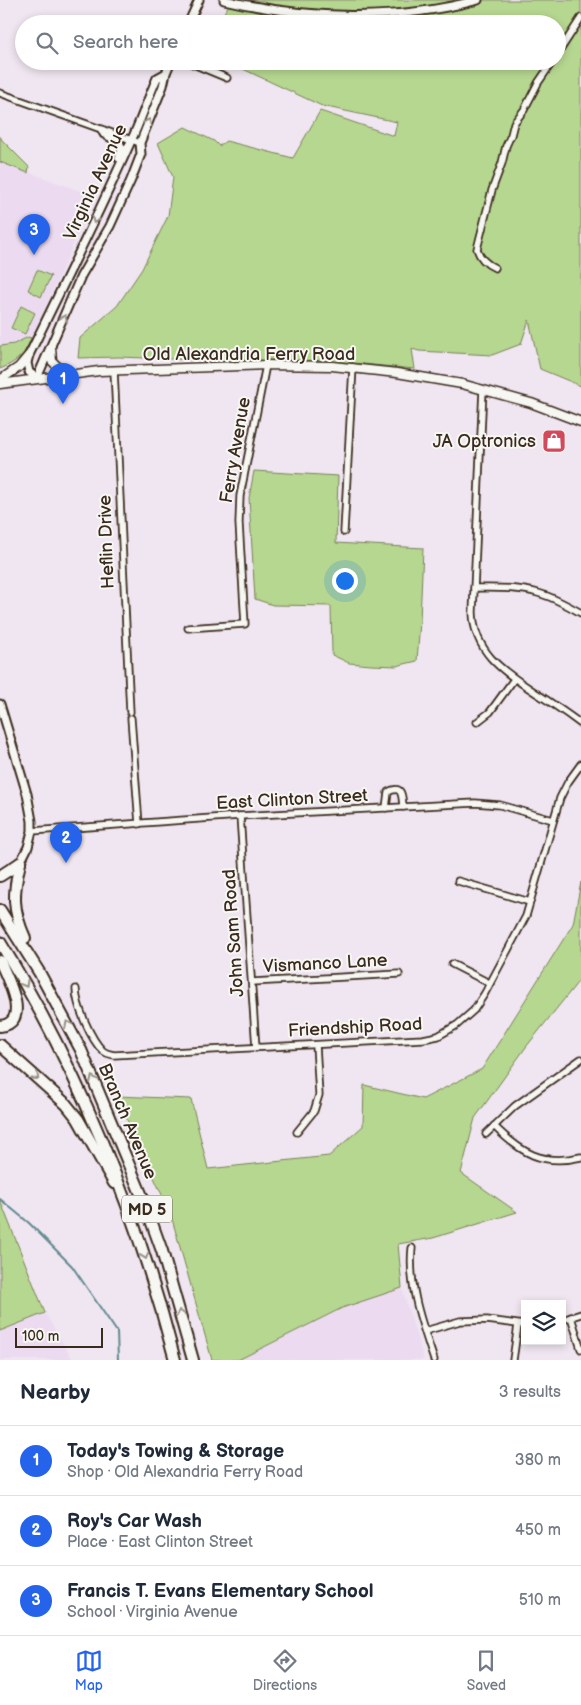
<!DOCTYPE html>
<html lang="en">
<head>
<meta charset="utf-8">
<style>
  :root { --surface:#fff; --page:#f2f2f3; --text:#1f2937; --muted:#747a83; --line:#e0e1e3; --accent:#2563eb }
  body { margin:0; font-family:"Balsamiq Sans",sans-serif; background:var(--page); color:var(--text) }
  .controls { position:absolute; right:15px; bottom:15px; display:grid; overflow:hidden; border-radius:0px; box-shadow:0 2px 8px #0003 }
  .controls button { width:45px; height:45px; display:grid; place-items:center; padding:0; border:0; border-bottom:1px solid var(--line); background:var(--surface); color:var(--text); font:25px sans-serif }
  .scale { position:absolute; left:15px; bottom:12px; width:88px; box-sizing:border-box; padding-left:5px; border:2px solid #3b2a1e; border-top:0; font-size:14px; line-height:18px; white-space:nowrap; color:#3b2a1e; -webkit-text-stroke:4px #f6f6f2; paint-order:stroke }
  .you { position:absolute; left:344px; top:580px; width:18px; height:18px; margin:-12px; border:4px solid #fff; border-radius:50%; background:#1a73e8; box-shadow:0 0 0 8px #1a73e833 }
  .badge { display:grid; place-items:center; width:32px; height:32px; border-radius:50%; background:var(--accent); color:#fff; font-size:16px; font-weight:700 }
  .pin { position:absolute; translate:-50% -41px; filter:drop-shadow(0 1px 2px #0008) }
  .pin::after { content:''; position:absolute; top:26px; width:18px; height:15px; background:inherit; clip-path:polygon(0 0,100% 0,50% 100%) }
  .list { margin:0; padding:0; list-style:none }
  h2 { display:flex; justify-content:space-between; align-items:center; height:65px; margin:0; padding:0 20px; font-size:21px }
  h2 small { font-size:16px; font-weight:400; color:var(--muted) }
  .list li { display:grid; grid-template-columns:32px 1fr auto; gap:15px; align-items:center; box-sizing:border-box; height:70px; padding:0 20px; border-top:1px solid var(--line) }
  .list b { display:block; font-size:19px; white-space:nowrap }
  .list p { margin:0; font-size:16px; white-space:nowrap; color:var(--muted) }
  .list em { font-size:16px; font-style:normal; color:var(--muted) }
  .icon { flex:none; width:28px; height:28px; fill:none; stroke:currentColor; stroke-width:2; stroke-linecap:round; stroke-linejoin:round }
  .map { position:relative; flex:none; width:581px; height:1360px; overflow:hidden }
  .search { position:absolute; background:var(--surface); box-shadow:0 2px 8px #0003; left:15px; right:15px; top:15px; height:55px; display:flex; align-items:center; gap:12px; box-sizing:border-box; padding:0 18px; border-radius:28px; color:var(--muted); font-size:19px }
  .sheet { height:275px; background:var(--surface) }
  nav { display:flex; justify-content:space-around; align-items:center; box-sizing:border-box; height:70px; border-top:1px solid var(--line); background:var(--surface); font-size:14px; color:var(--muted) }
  nav a { display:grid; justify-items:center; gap:2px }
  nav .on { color:var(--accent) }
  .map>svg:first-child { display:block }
  .built { fill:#ecdbf0 }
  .green { fill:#b6d790; stroke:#788057 }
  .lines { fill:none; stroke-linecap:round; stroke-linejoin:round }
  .stream { stroke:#61888f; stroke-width:2 }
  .minor-casing { stroke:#3b2a1e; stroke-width:9 }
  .tertiary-casing { stroke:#3b2a1e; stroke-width:11 }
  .secondary-casing { stroke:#3b2a1e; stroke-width:11 }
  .motorway-casing { stroke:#3b2a1e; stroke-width:14 }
  .minor { stroke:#f6f6f2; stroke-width:5.5 }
  .tertiary { stroke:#f6f6f2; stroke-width:7 }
  .secondary { stroke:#f6f6f2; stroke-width:8 }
  .motorway { stroke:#f6f6f2; stroke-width:10 }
  .oneway { stroke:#989088 }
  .labels { text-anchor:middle; stroke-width:4; stroke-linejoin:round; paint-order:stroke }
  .shield { fill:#f6f6f2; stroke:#73675e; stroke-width:1 }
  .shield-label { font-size:16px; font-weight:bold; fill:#3b2a1e }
  .street-label { font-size:18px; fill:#3b2a1e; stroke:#f6f6f2 }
  .poi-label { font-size:18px; fill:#3b2a1e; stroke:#f6f6f2; text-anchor:end }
</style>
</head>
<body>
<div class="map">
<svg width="581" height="1360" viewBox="0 0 581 1360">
  <rect width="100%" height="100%" fill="#f0e6f1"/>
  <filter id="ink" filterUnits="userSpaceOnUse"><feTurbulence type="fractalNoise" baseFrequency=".02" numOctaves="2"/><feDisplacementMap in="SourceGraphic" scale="10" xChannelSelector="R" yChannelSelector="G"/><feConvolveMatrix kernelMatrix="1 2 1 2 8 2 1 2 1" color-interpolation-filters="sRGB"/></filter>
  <g filter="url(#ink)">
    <g class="built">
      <path d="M 0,162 L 95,196 L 33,335 L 31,338 L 28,337 L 14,344 L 0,346 Z"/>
      <path d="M 402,1288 L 424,1360 L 238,1360 L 342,1308 Z"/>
      <path d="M 45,1313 L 73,1360 L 0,1360 L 0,1331 Z"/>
    </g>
    <g class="green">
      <path d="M 232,0 L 581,0 L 581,386 L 540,369 L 529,320 L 521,344 L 492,355 L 419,351 L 412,349 L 415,369 L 331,361 L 197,360 L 119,357 L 78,358 L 80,338 L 117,306 L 142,269 L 168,216 L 173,177 L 158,143 L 185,127 L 214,141 L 219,146 L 226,141 L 293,158 L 320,111 L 394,136 L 397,122 L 322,106 L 226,61 L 557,61 L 557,24 L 217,24 Z"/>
      <path d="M 0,136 L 2,140 L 29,167 L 28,173 L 0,162 Z"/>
      <path d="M 37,270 L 51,276 L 41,297 L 28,290 Z"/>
      <path d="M 21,306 L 35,313 L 25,334 L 11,328 Z"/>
      <path d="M 28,337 L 31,338 C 26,355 15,363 0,369 L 0,346 L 14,344 Z"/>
      <path d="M 254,471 L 338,476 L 336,543 L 423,548 L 420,621 L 417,661 L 396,666 L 371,665 L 349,663 L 332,655 L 331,606 L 273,605 L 255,599 L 249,498 Z"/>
      <path d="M 581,882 L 581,978 L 526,1047 L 475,1118 L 461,1173 L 517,1212 L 433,1238 L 398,1244 L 402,1288 L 342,1308 L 238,1360 L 212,1360 L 170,1212 L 116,1096 L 191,1099 L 208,1169 L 329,1156 L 363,1126 L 364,1085 L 423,1099 L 482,1069 L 573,924 Z"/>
      <path d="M 0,1200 L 45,1313 L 0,1331 Z"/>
    </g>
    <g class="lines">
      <path class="stream" d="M 0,1199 L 29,1223 L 72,1266 L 117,1332 L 118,1360"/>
      <g class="minor-casing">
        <g id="minor">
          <path d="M 557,55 L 581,18"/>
          <path d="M 186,61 L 227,78"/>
          <path d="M 0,93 L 140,143"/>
          <path d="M 495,268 C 486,264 480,259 477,249 L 492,190 L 502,163 L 506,146 L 511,135 L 514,123 L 524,110 L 538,83 L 553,61"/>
          <path d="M 114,370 L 130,712"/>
          <path d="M 483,389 L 473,612 C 474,654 505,672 536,693 C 552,703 566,713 581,724"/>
          <path d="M 344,532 L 353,367"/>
          <path d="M 474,588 C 495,588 518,587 538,593 C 553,597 567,605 581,613"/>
          <path d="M 188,628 L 245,624 L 239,523 L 240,496 L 266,365"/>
          <path d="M 131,718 L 139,824"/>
          <path d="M 477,722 L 490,712 L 514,679"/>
          <path d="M 386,808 L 388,792 C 403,784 402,797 403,807"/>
          <path d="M 240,816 L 256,1048"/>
          <path d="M 32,831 L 240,816 L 475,803 L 500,805 L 553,820"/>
          <path d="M 458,881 L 530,902"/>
          <path d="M 452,964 L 489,983"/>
          <path d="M 252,982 L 399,974"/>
          <path d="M 76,989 C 76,1005 91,1040 103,1051 C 107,1054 110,1054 114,1055 L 423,1039 L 438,1036 L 457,1025 L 474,1010 L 485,993 L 526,916 L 560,798 L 568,782 L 581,764"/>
          <path d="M 494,1126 C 521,1153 542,1166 581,1157"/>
          <path d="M 297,1132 L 314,1111 L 319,1095 L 316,1045"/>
          <path d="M 486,1134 L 515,1106 L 581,1059"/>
          <path d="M 412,1248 C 408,1286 422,1324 434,1360"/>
          <path d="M 571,1317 L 581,1349"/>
          <path d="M 562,1320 L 581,1314"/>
          <path d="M 425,1331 L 460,1321 L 487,1320 L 525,1325"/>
          <path d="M 513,1360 L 518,1325"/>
        </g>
      </g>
      <g class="tertiary-casing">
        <g id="tertiary">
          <path d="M 224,0 C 306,19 395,22 478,0"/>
          <path d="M 188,24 L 199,0"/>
          <path d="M 166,73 L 157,78 C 148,98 141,120 131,141 C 99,213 64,284 29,355 L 27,363 L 29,372 L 37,378 L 81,276 L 110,226 L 131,180 L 141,154 L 140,143 L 163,86 L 166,73 L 171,61"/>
          <path d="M 102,130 L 104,134 L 119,142 L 122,149 L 119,158"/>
          <path d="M 0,704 L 27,794 L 32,821 L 32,831 L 28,847 L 20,863"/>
        </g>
      </g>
      <g class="secondary-casing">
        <g id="secondary">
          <path d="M 51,347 L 52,361 L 66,375"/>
          <path d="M 0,380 L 19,367 L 29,355"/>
          <path d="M 0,384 L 99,371 L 266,365 L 332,366 L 397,373 L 462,384 L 531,403 L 581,422"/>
        </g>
      </g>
      <g class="motorway-casing">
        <g id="motorway">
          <path d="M 20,863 C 13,893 12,909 25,938"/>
          <path d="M 0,876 L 20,863"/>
          <path d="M 0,910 L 39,972 L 81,1050 L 144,1201 L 162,1251 L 193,1360"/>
          <path d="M 0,942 C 79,1070 137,1214 175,1360"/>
          <path d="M 0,961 C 7,978 32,1023 0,1026"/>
          <path d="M 0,1045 L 66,1104 L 78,1119 L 114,1183"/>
        </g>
      </g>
      <use href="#minor" class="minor"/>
      <use href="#tertiary" class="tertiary"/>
      <use href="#secondary" class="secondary"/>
      <use href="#motorway" class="motorway"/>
    </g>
    <defs><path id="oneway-chevron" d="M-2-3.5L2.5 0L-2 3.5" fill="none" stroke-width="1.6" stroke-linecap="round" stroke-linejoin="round" transform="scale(1.25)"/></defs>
    <g class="oneway">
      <use href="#oneway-chevron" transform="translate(148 122) rotate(-68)"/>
      <use href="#oneway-chevron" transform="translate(95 220) rotate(114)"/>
      <use href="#oneway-chevron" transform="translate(64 318) rotate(-66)"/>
      <use href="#oneway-chevron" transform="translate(25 984) rotate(61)"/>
      <use href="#oneway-chevron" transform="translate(68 1024) rotate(-117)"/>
      <use href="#oneway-chevron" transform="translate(36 1077) rotate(42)"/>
      <use href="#oneway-chevron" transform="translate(93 1079) rotate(-113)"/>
      <use href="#oneway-chevron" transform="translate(145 1256) rotate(71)"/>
      <use href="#oneway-chevron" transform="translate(180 1313) rotate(-106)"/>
    </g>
  </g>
  <defs>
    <g id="shop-square" transform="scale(1.25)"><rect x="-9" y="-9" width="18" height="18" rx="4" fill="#d1495b" stroke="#f6f6f2"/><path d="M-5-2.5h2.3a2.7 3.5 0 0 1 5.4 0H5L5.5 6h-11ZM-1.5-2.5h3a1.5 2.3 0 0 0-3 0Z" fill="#fff"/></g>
  </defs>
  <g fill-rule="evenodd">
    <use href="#shop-square" x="554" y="441"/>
  </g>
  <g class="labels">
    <rect class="shield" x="122" y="1195.5" width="50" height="27" rx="4"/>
    <g class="shield-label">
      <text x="147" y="1215">MD 5</text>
    </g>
    <g class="street-label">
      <text transform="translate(95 182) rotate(-65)" y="6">Virginia Avenue</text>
      <text x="249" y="360">Old Alexandria Ferry Road</text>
      <text transform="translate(235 450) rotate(-80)" y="6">Ferry Avenue</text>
      <text transform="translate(106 542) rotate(-92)" y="6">Heflin Drive</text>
      <text transform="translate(292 799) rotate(-3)" y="6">East Clinton Street</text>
      <text transform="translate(233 933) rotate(-94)" y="6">John Sam Road</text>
      <text transform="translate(325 963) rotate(-3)" y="6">Vismanco Lane</text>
      <text transform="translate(355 1027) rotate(-3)" y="6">Friendship Road</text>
      <text transform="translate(128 1121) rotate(67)" y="6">Branch Avenue</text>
    </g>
    <g class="poi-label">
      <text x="536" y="447">JA Optronics</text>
    </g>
  </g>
</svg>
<div class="controls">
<button><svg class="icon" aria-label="layers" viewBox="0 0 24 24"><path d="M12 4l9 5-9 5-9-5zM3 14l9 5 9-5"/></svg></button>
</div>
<div class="scale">100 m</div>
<div class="you"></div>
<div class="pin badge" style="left:63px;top:404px">1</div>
<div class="pin badge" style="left:66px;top:863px">2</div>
<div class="pin badge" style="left:34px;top:255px">3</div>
<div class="search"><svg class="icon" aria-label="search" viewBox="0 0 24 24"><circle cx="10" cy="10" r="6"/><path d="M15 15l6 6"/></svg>Search here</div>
</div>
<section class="sheet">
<h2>Nearby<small>3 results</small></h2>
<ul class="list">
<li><span class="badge">1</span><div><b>Today's Towing &amp; Storage</b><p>Shop · Old Alexandria Ferry Road</p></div><em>380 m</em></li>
<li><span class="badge">2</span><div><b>Roy's Car Wash</b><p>Place · East Clinton Street</p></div><em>450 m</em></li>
<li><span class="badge">3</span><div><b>Francis T. Evans Elementary School</b><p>School · Virginia Avenue</p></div><em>510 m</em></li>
</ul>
</section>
<nav>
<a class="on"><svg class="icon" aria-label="map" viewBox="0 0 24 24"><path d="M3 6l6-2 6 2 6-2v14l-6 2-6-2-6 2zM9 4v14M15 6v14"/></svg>Map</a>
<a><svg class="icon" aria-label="directions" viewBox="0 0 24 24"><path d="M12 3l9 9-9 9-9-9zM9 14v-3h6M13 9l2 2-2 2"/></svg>Directions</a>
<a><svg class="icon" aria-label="saved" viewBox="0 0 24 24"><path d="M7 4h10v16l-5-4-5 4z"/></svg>Saved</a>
</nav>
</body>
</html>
